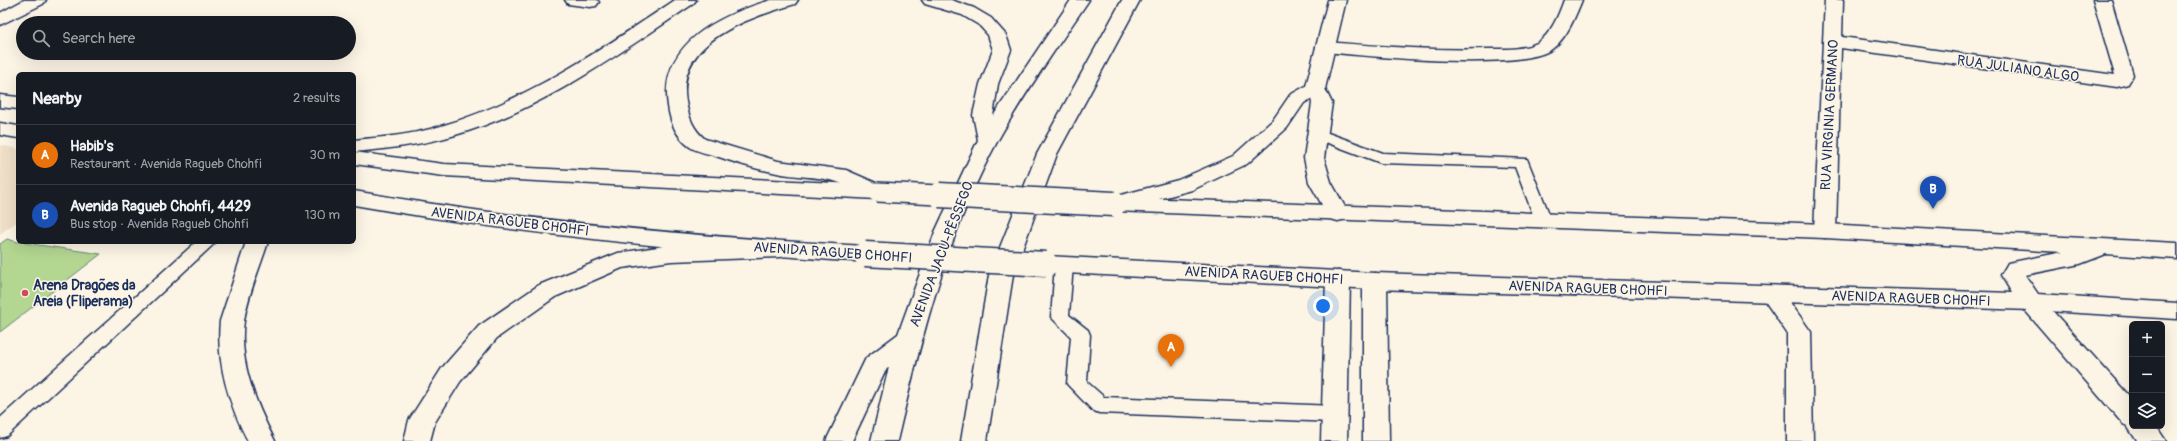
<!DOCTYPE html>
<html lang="en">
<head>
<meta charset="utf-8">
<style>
  :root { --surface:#171b24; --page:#20242c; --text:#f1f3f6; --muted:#9ea1a6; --line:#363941; --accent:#0f766e }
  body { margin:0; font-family:Pangolin,sans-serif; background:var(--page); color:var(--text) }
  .controls { position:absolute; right:12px; bottom:12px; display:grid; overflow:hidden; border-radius:6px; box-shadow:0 4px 16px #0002 }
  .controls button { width:36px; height:36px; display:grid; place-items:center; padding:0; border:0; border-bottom:1px solid var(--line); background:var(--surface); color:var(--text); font:20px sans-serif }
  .you { position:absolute; left:1323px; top:306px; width:14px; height:14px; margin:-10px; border:3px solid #fff; border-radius:50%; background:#1a73e8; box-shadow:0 0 0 6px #1a73e833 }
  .badge { display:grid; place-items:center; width:26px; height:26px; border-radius:50%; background:var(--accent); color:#fff; font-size:13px; font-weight:700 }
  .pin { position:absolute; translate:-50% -33px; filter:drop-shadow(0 1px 2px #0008) }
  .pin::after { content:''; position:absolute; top:21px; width:14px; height:12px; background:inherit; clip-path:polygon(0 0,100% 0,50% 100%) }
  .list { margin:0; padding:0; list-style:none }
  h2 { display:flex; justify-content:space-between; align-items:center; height:52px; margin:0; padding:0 16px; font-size:17px }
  h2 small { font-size:13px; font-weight:400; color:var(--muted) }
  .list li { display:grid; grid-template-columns:26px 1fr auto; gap:12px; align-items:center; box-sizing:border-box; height:60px; padding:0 16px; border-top:1px solid var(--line) }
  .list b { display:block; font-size:15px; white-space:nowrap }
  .list p { margin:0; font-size:13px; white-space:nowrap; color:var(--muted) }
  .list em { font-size:13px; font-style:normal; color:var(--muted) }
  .icon { flex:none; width:22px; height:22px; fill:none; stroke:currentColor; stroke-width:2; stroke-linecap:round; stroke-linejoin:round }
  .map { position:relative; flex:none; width:2177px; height:441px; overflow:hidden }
  .search { position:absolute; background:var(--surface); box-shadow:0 4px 16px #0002; left:16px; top:16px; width:340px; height:44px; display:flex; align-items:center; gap:10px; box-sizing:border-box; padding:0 14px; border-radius:22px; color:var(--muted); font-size:15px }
  .panel { position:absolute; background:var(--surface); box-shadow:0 4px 16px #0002; left:16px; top:72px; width:340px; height:172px; border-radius:6px }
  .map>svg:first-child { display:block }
  .built { fill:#efdfc8 }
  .green { fill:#b3d691; stroke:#678278 }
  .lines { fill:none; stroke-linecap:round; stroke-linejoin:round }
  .service-casing { stroke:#1b2f5e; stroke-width:3 }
  .minor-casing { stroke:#1b2f5e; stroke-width:3 }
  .secondary-casing { stroke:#1b2f5e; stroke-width:3 }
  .primary-casing { stroke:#1b2f5e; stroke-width:3 }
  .trunk-casing { stroke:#1b2f5e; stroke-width:3 }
  .service { fill:#fcf5e5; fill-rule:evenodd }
  .minor { fill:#fcf5e5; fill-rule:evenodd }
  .secondary { fill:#fcf5e5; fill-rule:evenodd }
  .primary { fill:#fcf5e5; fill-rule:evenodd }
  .trunk { fill:#fcf5e5; fill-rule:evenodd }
  .primary-bridge-far1-casing { stroke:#1b2f5e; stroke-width:22; stroke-linecap:butt }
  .primary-bridge-casing { stroke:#1b2f5e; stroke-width:27; stroke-linecap:butt }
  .primary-bridge-far1 { stroke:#fcf5e5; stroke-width:19 }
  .primary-bridge { stroke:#fcf5e5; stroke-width:24 }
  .poi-dot { fill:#d1495b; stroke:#fcf5e5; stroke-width:1.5 }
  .labels { text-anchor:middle; stroke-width:3; stroke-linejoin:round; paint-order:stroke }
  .street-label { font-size:14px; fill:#1b2f5e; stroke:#fcf5e5 }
  .poi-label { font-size:14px; font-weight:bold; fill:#1b2f5e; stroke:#fcf5e5; text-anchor:start }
</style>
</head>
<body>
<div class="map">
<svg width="2177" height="441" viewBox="0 0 2177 441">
  <rect width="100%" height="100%" fill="#fcf5e5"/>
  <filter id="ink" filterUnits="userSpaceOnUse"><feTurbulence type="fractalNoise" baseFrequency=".025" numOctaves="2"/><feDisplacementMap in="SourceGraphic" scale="8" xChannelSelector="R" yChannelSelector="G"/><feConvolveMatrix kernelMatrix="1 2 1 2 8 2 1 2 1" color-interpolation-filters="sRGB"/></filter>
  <g filter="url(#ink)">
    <path class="built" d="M 0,145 L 18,149 L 18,221 L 0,234 Z"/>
    <path class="green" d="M 7,239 L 18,242 L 101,254 L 0,332 L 0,244 Z"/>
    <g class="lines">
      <g class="service-casing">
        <g id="service">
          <path d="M 1317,129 L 1383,153 L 1527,159 L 1552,221 L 1549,225 L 1543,226 L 1537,225 L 1515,167 L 1381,163 L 1312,137 L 1309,134 L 1312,131 Z"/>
          <path d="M 196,242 L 216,242 L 7,436 L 0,438 L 0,418 Z"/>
          <path d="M 1064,259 L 1070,261 L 1073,265 L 1069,315 L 1088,330 L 1090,335 L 1087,382 L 1104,397 L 1335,406 L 1342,408 L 1345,414 L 1342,420 L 1335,422 L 1099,413 L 1092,410 L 1067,384 L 1071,337 L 1051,317 L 1055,265 L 1058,261 Z"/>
        </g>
      </g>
      <g class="minor-casing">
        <g id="minor">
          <path d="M 24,0 L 46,0 L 43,4 L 0,25 L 0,13 Z"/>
          <path d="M 565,0 L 597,0 L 599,2 L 596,6 L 590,7 L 568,4 Z"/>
          <path d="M 1564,0 L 1582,0 C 1575,17 1567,38 1552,49 C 1521,72 1368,56 1325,52 L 1319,51 L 1316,47 L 1319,43 L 1325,42 C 1379,46 1434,51 1489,49 C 1504,49 1523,50 1537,43 C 1551,35 1559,14 1564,0 Z"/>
          <path d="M 1825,0 L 1843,0 L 1842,37 L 2115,75 L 2093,0 L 2111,0 L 2133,75 L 2128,84 L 2117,87 L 1841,48 L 1836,231 L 1833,236 L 1825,238 L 1817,236 L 1814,231 Z"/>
          <path d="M 1772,286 L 1780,288 L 1811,332 L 1813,441 L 1787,441 L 1787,333 L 1760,294 L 1764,288 Z"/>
          <path d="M 2031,294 L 2039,296 L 2132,399 L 2132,426 L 2156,426 L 2166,441 L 2137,441 L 2127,426 L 2123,424 L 2023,308 L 2019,302 L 2023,296 Z"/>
        </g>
      </g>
      <g class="secondary-casing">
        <g id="secondary">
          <path d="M 1338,271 L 1346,273 L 1350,279 L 1347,441 L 1321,441 L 1326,279 L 1330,273 Z"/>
          <path d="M 1375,273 L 1383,275 L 1387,281 L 1389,441 L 1363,441 L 1363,281 L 1367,275 Z"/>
        </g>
      </g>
      <g class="primary-casing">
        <g id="primary">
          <path d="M 0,95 L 18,97 L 18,109 L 0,107 Z"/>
          <path d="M 0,123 L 18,126 L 18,138 L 0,135 Z"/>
          <path d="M 354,152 L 444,164 L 877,185 L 885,187 L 888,192 L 885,197 L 877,199 L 444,176 L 354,164 Z"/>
          <path d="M 354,191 C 523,221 694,237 865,246 L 873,249 L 876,254 L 873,259 C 860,263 845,260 831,260 C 808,258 785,256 762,255 C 625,244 489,229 354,205 Z"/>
          <path d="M 1114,197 L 1825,224 L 2177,243 L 2177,259 L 2106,254 L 2080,264 L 2025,275 L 2038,294 L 2177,303 L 2177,319 L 2031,310 L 1375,289 L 1046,272 L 1038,269 L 1035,264 L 1038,259 L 1046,256 L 1375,273 L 2012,293 L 2001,275 L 2008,263 L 2063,252 L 1825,238 L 1114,211 L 1106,209 L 1103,204 L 1106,199 Z"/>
        </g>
      </g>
      <g class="trunk-casing">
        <g id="trunk">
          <path d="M 675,0 L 696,0 L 693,4 C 618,54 541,111 452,136 C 420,145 387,149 354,152 L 354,140 C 383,137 413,135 441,126 C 527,101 602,49 675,0 Z"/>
          <path d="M 771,0 L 798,0 L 795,4 C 750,18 675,40 686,102 C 689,118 693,129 705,139 L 778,161 L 846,170 L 885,187 L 888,192 L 885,197 C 866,201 851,185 834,181 C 816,176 795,177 777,173 C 755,169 733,162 713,155 C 705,153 696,151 690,147 C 676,137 670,121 668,106 C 658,42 722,15 771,0 Z"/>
          <path d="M 922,0 L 951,0 L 974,8 L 991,18 L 1006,35 L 1011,50 L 998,84 L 993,116 L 1071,0 L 1089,0 C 1058,46 1025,92 998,140 C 947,233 921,339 897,441 L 871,441 L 889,367 L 885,371 L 852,441 L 826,441 L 866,358 L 898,334 L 935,232 L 978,140 L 973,115 L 980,84 L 993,50 L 988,35 L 979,25 L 962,15 L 925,4 Z"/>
          <path d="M 1122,0 L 1140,0 L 1057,154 L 1013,275 L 987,441 L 961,441 L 989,275 L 1037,154 Z"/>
          <path d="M 1328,0 L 1346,0 L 1325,89 L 1332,103 L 1324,158 L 1331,182 L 1349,214 L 1346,219 L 1338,221 L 1330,219 L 1309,182 L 1304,158 L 1312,103 L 1311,99 L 1304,103 L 1287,128 L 1247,164 L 1192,190 L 1114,211 L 1106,209 L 1103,204 L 1106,199 L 1178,180 L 1233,156 L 1273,120 L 1290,95 L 1306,86 Z"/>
          <path d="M 246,242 L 268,242 C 260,268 248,294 244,321 C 238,362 257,406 275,441 L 248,441 C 229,405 216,362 220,321 Z"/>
          <path d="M 781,243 L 789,245 L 792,250 L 789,255 L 781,257 L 671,261 L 622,268 L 555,297 L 497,338 L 460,382 L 435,422 L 430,441 L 404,441 L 409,420 L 442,368 L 479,326 L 539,285 L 618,253 L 671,245 Z"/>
        </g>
      </g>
      <use href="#service" class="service"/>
      <use href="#minor" class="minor"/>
      <use href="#secondary" class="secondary"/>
      <use href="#primary" class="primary"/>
      <use href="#trunk" class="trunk"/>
      <g class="primary-bridge-far1-casing">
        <path id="primary-bridge-far1" d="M 877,192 L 959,196"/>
      </g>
      <g class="primary-bridge-casing">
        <g id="primary-bridge">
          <path d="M 939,195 L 1114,204"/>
          <path d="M 865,254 L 1046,264"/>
        </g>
      </g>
      <use href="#primary-bridge-far1" class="primary-bridge-far1"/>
      <use href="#primary-bridge" class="primary-bridge"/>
    </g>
  </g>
  <circle class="poi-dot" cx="25" cy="293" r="4"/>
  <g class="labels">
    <g class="street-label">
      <text transform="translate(2018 68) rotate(8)" y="5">RUA JULIANO ALGO</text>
      <text transform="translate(1829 115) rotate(-87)" y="5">RUA VIRGINIA GERMANO</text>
      <text transform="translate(510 221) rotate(7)" y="5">AVENIDA RAGUEB CHOHFI</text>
      <text transform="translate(833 252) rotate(4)" y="5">AVENIDA RAGUEB CHOHFI</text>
      <text transform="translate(941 254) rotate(-69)" y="5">AVENIDA JACU-PÊSSEGO</text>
      <text transform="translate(1264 275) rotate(3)" y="5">AVENIDA RAGUEB CHOHFI</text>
      <text transform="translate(1588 288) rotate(2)" y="5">AVENIDA RAGUEB CHOHFI</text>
      <text transform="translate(1911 298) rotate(2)" y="5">AVENIDA RAGUEB CHOHFI</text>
    </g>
    <g class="poi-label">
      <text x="33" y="290">Arena Dragões da<tspan x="33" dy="16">Areia (Fliperama)</tspan></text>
    </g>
  </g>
</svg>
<div class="controls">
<button>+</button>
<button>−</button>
<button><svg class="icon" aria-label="layers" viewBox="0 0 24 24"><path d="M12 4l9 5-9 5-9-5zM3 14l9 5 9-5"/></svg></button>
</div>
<div class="you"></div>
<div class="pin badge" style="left:1171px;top:367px;background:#e8710a">A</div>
<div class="pin badge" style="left:1933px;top:209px;background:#1a4fb4">B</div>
<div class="search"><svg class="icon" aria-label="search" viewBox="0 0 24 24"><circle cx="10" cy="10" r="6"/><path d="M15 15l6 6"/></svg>Search here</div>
<section class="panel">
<h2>Nearby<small>2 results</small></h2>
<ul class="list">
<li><span class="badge" style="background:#e8710a">A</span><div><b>Habib's</b><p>Restaurant · Avenida Ragueb Chohfi</p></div><em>30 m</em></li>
<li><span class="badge" style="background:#1a4fb4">B</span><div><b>Avenida Ragueb Chohfi, 4429</b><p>Bus stop · Avenida Ragueb Chohfi</p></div><em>130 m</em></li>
</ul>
</section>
</div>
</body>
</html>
